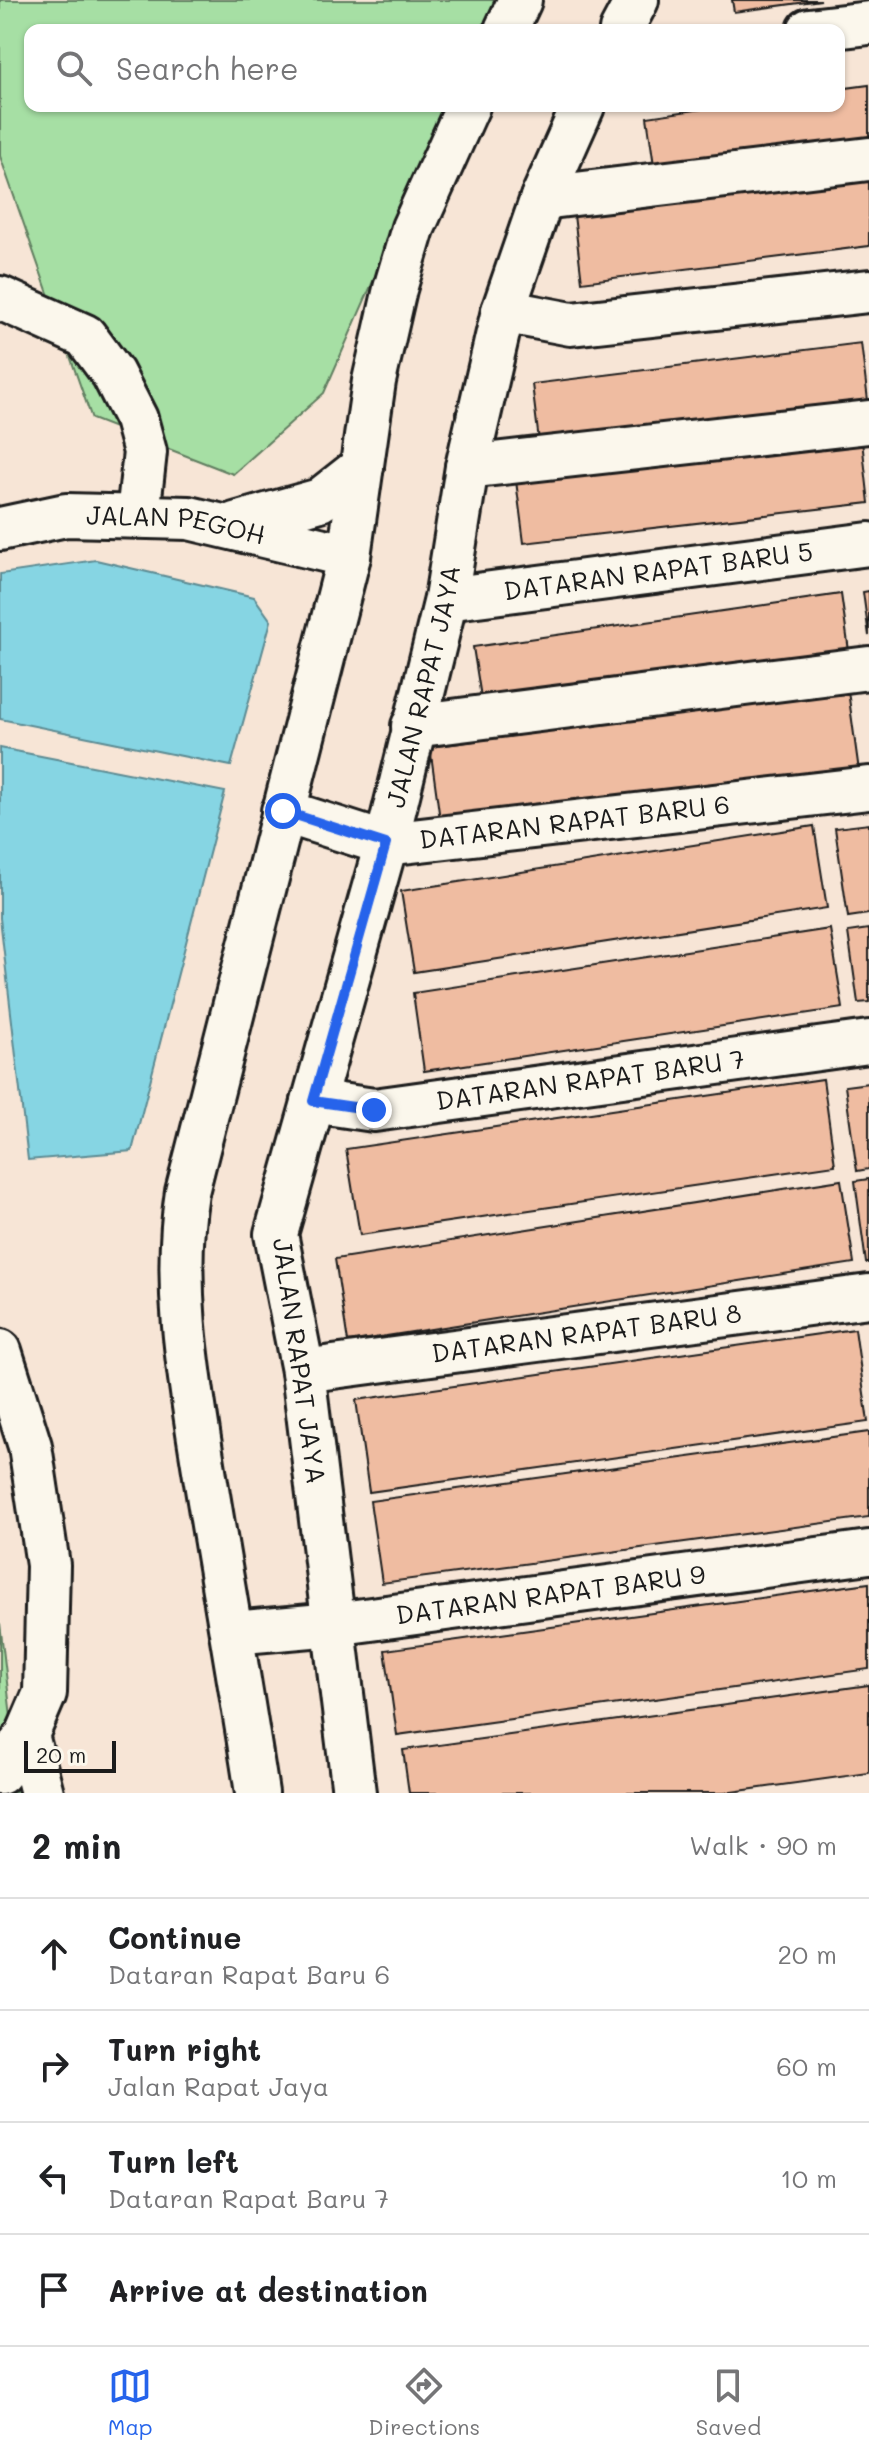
<!DOCTYPE html>
<html lang="en">
<head>
<meta charset="utf-8">
<style>
  :root { --surface:#fff; --page:#f2f2f2; --text:#202124; --muted:#757577; --line:#e0e0e0; --accent:#2563eb }
  body { margin:0; font-family:Mali,sans-serif; background:var(--page); color:var(--text) }
  .scale { position:absolute; left:24px; bottom:20px; width:92px; box-sizing:border-box; padding-left:8px; border:4px solid #1c1c1c; border-top:0; font-size:22px; line-height:28px; white-space:nowrap; color:#1c1c1c; -webkit-text-stroke:6px #fbf7ec; paint-order:stroke }
  .stop { position:absolute; width:24px; height:24px; margin:-18px; border:6px solid #2563eb; border-radius:50%; background:#fff }
  .stop.end { background:#2563eb; border-color:#fff; box-shadow:0 2px 8px #0008 }
  .list { margin:0; padding:0; list-style:none }
  h2 { display:flex; justify-content:space-between; align-items:center; height:104px; margin:0; padding:0 32px; font-size:34px }
  h2 small { font-size:26px; font-weight:400; color:var(--muted) }
  .list li { display:grid; grid-template-columns:52px 1fr auto; gap:24px; align-items:center; box-sizing:border-box; height:112px; padding:0 32px; border-top:2px solid var(--line) }
  .list b { display:block; font-size:30px; white-space:nowrap }
  .list p { margin:0; font-size:26px; white-space:nowrap; color:var(--muted) }
  .list em { font-size:26px; font-style:normal; color:var(--muted) }
  .icon { flex:none; width:44px; height:44px; fill:none; stroke:currentColor; stroke-width:2; stroke-linecap:round; stroke-linejoin:round }
  .map { position:relative; flex:none; width:869px; height:1793px; overflow:hidden }
  .search { position:absolute; background:var(--surface); box-shadow:0 2px 6px #0004; left:24px; right:24px; top:24px; height:88px; display:flex; align-items:center; gap:20px; box-sizing:border-box; padding:0 28px; border-radius:16px; color:var(--muted); font-size:30px }
  .sheet { height:552px; background:var(--surface) }
  nav { display:flex; justify-content:space-around; align-items:center; box-sizing:border-box; height:112px; border-top:2px solid var(--line); background:var(--surface); font-size:22px; color:var(--muted) }
  nav a { display:grid; justify-items:center; gap:4px }
  nav .on { color:var(--accent) }
  .map>svg:first-child { display:block }
  .green { fill:#a6dfa4; stroke:#617e60; stroke-width:2 }
  .water { fill:#86d5e3; stroke:#5c8b93; stroke-width:2 }
  .building { fill:#efbca1; stroke:#1c1c1c; stroke-width:2 }
  .lines { fill:none; stroke-linecap:round; stroke-linejoin:round }
  .minor-casing { stroke:#1c1c1c; stroke-width:48 }
  .minor { stroke:#fbf7ec; stroke-width:42 }
  .route { stroke:#2563eb; stroke-width:10 }
  .labels { text-anchor:middle; stroke-width:7; stroke-linejoin:round; paint-order:stroke }
  .street-label { font-size:26px; fill:#1c1c1c; stroke:#fbf7ec }
</style>
</head>
<body>
<div class="map">
<svg width="869" height="1793" viewBox="0 0 869 1793">
  <rect width="100%" height="100%" fill="#f7e5d6"/>
  <filter id="ink" filterUnits="userSpaceOnUse"><feTurbulence type="fractalNoise" baseFrequency=".0125" numOctaves="2"/><feDisplacementMap in="SourceGraphic" scale="16" xChannelSelector="R" yChannelSelector="G"/><feConvolveMatrix kernelMatrix="1 2 1 2 8 2 1 2 1" color-interpolation-filters="sRGB"/></filter>
  <g filter="url(#ink)">
    <g class="green">
      <path d="M 0,0 L 497,0 L 484,30 L 30,30 L 30,106 L 450,106 L 324,393 L 233,474 L 92,419 L 0,156 Z"/>
      <path d="M 0,1623 L 20,1793 L 0,1793 Z"/>
    </g>
    <g class="water">
      <path d="M 96,560 L 254,597 L 271,621 L 231,766 L 0,719 L 0,574 Z"/>
      <path d="M 0,748 L 225,792 L 132,1151 L 28,1160 L 0,918 Z"/>
    </g>
    <g class="building">
      <path d="M 732,0 L 821,0 L 734,12 Z"/>
      <path d="M 869,85 L 869,149 L 656,179 L 647,117 L 723,106 L 839,106 L 839,89 Z"/>
      <path d="M 869,179 L 869,246 L 582,282 L 574,215 Z"/>
      <path d="M 861,343 L 869,409 L 540,449 L 532,384 Z"/>
      <path d="M 861,432 L 869,503 L 524,543 L 515,473 Z"/>
      <path d="M 869,591 L 869,636 L 863,592 Z"/>
      <path d="M 841,594 L 850,658 L 483,710 L 473,647 Z"/>
      <path d="M 848,691 L 859,771 L 441,827 L 430,747 Z"/>
      <path d="M 869,824 L 869,914 L 848,917 L 835,828 Z"/>
      <path d="M 814,826 L 827,908 L 414,972 L 401,891 Z"/>
      <path d="M 830,929 L 843,1008 L 424,1071 L 413,993 Z"/>
      <path d="M 869,929 L 869,1002 L 858,1003 L 848,932 Z"/>
      <path d="M 823,1079 L 835,1165 L 360,1235 L 346,1149 Z"/>
      <path d="M 869,1083 L 869,1169 L 857,1171 L 845,1086 Z"/>
      <path d="M 869,1179 L 869,1263 L 866,1263 L 855,1181 Z"/>
      <path d="M 841,1180 L 854,1263 L 348,1342 L 335,1259 Z"/>
      <path d="M 855,1329 L 868,1422 L 369,1492 L 356,1400 Z"/>
      <path d="M 869,1432 L 869,1517 L 382,1583 L 370,1501 Z"/>
      <path d="M 869,1583 L 869,1669 L 397,1735 L 385,1650 Z"/>
      <path d="M 869,1685 L 869,1773 L 724,1793 L 409,1793 L 403,1750 Z"/>
    </g>
    <g class="lines">
      <g class="minor-casing">
        <g id="minor">
          <path d="M 506,30 L 520,0"/>
          <path d="M 621,30 L 637,0"/>
          <path d="M 809,30 L 869,23"/>
          <path d="M 542,198 L 869,159"/>
          <path d="M 0,298 L 85,336 L 113,374 L 136,419 L 145,452 L 138,515"/>
          <path d="M 503,311 L 571,324 L 869,291"/>
          <path d="M 467,467 L 869,422"/>
          <path d="M 235,524 L 320,500 L 362,467"/>
          <path id="s1" d="M 0,529 L 66,515 L 189,518 L 349,556"/>
          <path id="s2" d="M 446,599 L 869,544"/>
          <path d="M 413,726 L 869,668"/>
          <path id="s3" d="M 283,811 L 386,844 L 869,788"/>
          <path id="s4" d="M 313,1101 L 374,1110 L 869,1042"/>
          <path d="M 0,1351 L 30,1446 L 48,1565 L 45,1693 L 27,1735 L 42,1793"/>
          <path id="s5" d="M 303,1371 L 869,1296"/>
          <path id="s6" d="M 233,1633 L 334,1624 L 869,1552"/>
          <path d="M 0,1773 L 27,1735"/>
          <path d="M 257,1793 C 241,1687 222,1581 205,1476 C 190,1382 172,1287 187,1192 L 349,556 L 374,381 L 395,289 L 413,228 L 468,106"/>
          <path id="s7" d="M 354,1793 L 303,1371 L 276,1234 L 386,844 L 446,599 L 467,467 L 503,311 L 542,198 L 583,106"/>
        </g>
      </g>
      <use href="#minor" class="minor"/>
    </g>
  </g>
  <g class="lines" filter="url(#ink)">
    <path class="route" d="M 283,811 L 386,844 L 313,1101 L 374,1110"/>
  </g>
  <g class="labels">
    <g class="street-label">
      <text dy="9" stroke="none"><textPath href="#s1" startOffset="178">JALAN PEGOH</textPath></text>
      <text dy="9" stroke="none"><textPath href="#s2" startOffset="214">DATARAN RAPAT BARU 5</textPath></text>
      <text dy="9" stroke="none"><textPath href="#s7" startOffset="1132">JALAN RAPAT JAYA</textPath></text>
      <text dy="9" stroke="none"><textPath href="#s3" startOffset="298">DATARAN RAPAT BARU 6</textPath></text>
      <text dy="9" stroke="none"><textPath href="#s4" startOffset="280">DATARAN RAPAT BARU 7</textPath></text>
      <text dy="9" stroke="none"><textPath href="#s5" startOffset="286">DATARAN RAPAT BARU 8</textPath></text>
      <text transform="translate(299 1361) rotate(82)" y="9">JALAN RAPAT JAYA</text>
      <text dy="9" stroke="none"><textPath href="#s6" startOffset="320">DATARAN RAPAT BARU 9</textPath></text>
    </g>
  </g>
</svg>
<div class="scale">20 m</div>
<div class="stop" style="left:283px;top:811px"></div>
<div class="stop end" style="left:374px;top:1110px"></div>
<div class="search"><svg class="icon" aria-label="search" viewBox="0 0 24 24"><circle cx="10" cy="10" r="6"/><path d="M15 15l6 6"/></svg>Search here</div>
</div>
<section class="sheet">
<h2>2 min<small>Walk · 90 m</small></h2>
<ul class="list">
<li><svg class="icon" aria-label="ahead" viewBox="0 0 24 24"><path d="M12 20V5M6 11l6-6 6 6"/></svg><div><b>Continue</b><p>Dataran Rapat Baru 6</p></div><em>20 m</em></li>
<li><svg class="icon" aria-label="right" viewBox="0 0 24 24"><path d="M7 20v-9h11M14 6l5 5-5 5"/></svg><div><b>Turn right</b><p>Jalan Rapat Jaya</p></div><em>60 m</em></li>
<li><svg class="icon" aria-label="left" viewBox="0 0 24 24"><path d="M17 20v-9H6M10 6l-5 5 5 5"/></svg><div><b>Turn left</b><p>Dataran Rapat Baru 7</p></div><em>10 m</em></li>
<li><svg class="icon" aria-label="arrive" viewBox="0 0 24 24"><path d="M6 21V4h12l-3 4 3 4H6"/></svg><div><b>Arrive at destination</b></div></li>
</ul>
</section>
<nav>
<a class="on"><svg class="icon" aria-label="map" viewBox="0 0 24 24"><path d="M3 6l6-2 6 2 6-2v14l-6 2-6-2-6 2zM9 4v14M15 6v14"/></svg>Map</a>
<a><svg class="icon" aria-label="directions" viewBox="0 0 24 24"><path d="M12 3l9 9-9 9-9-9zM9 14v-3h6M13 9l2 2-2 2"/></svg>Directions</a>
<a><svg class="icon" aria-label="saved" viewBox="0 0 24 24"><path d="M7 4h10v16l-5-4-5 4z"/></svg>Saved</a>
</nav>
</body>
</html>
